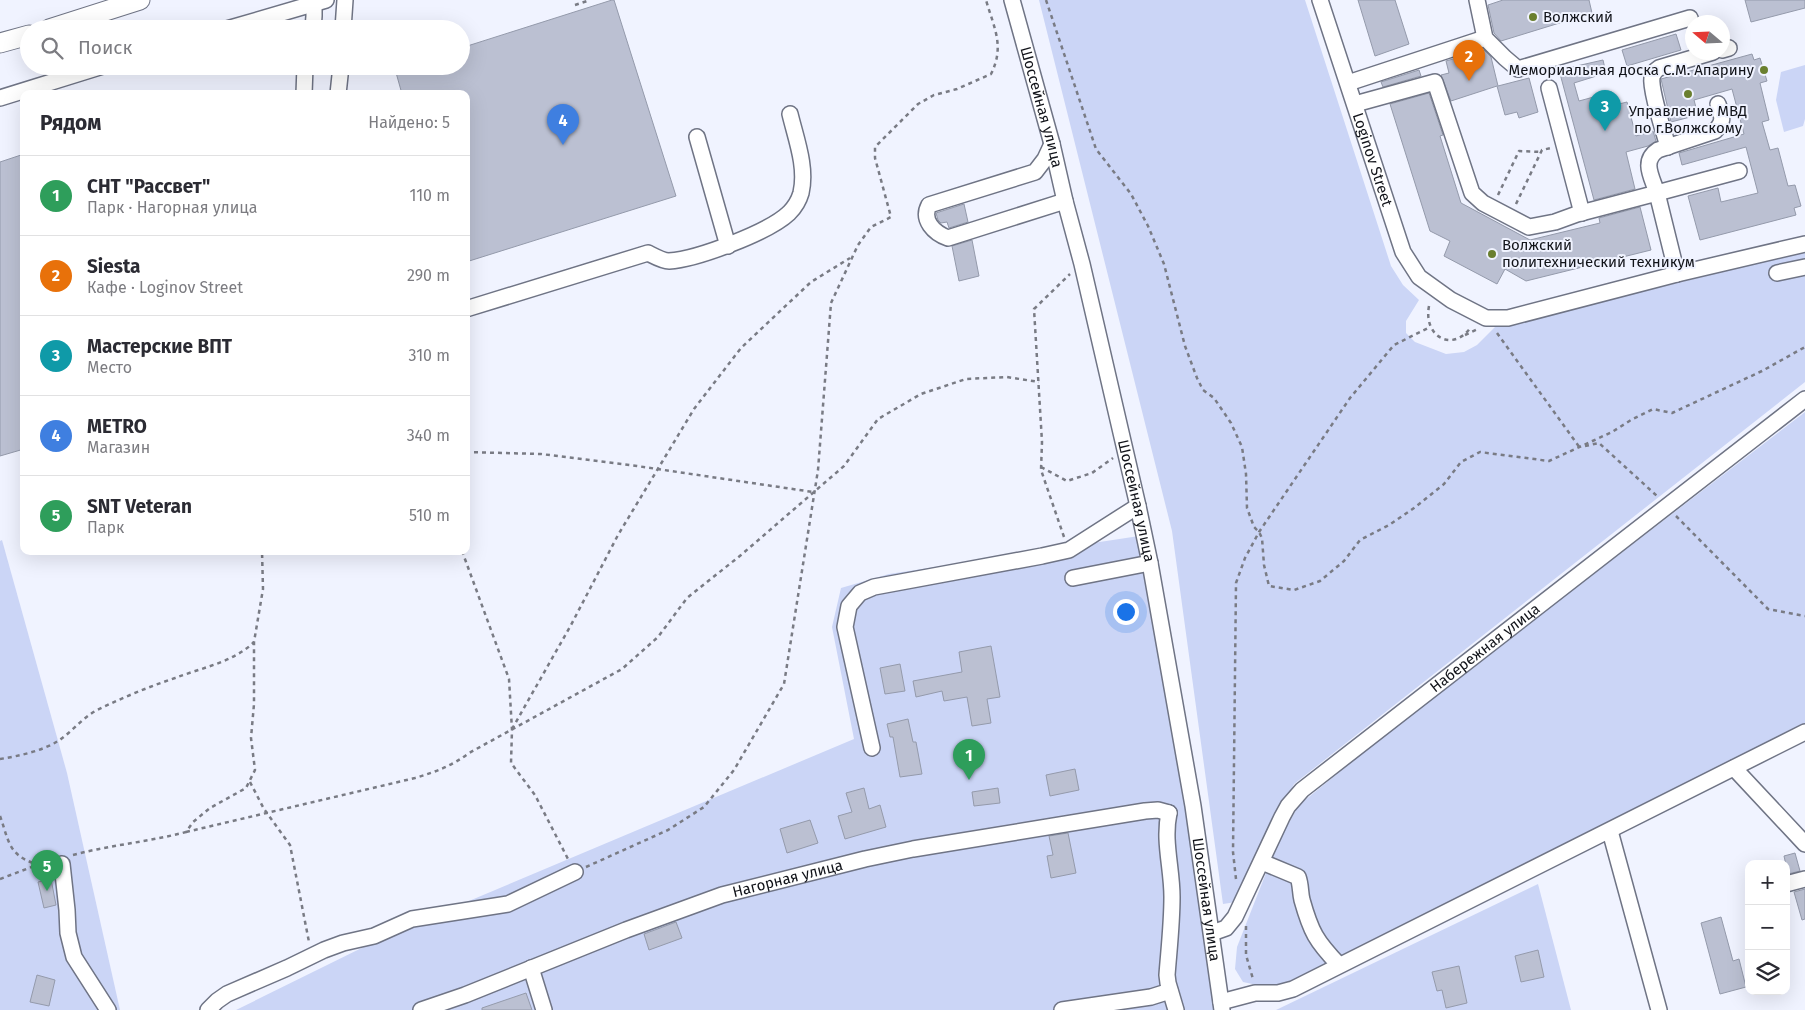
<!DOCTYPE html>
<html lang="ru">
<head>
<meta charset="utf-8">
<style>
  :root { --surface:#fff; --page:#f7f7f7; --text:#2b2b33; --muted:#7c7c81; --line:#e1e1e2; --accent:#6a7f2f }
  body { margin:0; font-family:"Fira Sans",sans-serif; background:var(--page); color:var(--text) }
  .controls { position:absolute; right:15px; bottom:15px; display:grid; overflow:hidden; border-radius:10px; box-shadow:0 5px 20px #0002 }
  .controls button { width:45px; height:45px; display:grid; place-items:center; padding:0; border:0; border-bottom:1px solid var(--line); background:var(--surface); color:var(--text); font:25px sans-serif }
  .compass { position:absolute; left:1685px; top:15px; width:45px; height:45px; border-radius:50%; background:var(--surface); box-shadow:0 5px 20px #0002; rotate:289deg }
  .you { position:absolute; left:1125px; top:611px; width:18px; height:18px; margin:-12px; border:4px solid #fff; border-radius:50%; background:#1a73e8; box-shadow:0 0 0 8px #1a73e833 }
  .badge { display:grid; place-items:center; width:32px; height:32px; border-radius:50%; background:var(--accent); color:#fff; font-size:16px; font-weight:700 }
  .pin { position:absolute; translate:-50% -41px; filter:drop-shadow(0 1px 2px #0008) }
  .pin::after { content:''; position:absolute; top:26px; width:18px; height:15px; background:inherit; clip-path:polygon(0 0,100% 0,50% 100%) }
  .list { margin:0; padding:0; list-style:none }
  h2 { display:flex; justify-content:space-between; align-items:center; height:65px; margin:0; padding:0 20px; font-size:21px }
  h2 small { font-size:16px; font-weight:400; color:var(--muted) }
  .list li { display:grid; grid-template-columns:32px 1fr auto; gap:15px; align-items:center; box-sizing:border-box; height:80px; padding:0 20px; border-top:1px solid var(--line) }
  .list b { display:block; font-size:19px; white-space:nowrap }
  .list p { margin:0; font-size:16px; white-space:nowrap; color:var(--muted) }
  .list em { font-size:16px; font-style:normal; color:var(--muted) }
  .icon { flex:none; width:28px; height:28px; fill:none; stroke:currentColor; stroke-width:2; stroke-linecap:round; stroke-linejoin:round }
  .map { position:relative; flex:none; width:1805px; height:1010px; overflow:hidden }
  .search { position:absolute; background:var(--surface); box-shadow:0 5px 20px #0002; left:20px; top:20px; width:450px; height:55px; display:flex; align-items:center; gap:12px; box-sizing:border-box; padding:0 18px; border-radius:28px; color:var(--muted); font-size:19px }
  .panel { position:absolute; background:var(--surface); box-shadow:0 5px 20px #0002; left:20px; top:90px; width:450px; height:465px; border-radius:10px }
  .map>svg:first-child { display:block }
  .green { fill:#cbd5f6 }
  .building { fill:#bbc0d2; stroke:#949aab }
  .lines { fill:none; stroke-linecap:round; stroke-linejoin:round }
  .minor-casing { stroke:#6f7485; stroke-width:18 }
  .major-casing { stroke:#6f7485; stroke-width:21 }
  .path { stroke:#797b84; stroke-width:2.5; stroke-dasharray:4 4; stroke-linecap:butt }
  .minor { stroke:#fff; stroke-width:15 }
  .major { stroke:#fff; stroke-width:19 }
  .poi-dot { fill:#6a7f2f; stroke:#f0f3ff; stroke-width:2 }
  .labels { text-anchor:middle; stroke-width:4; stroke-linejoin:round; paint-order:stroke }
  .poi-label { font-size:15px; fill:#111319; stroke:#f0f3ff; text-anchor:start }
  .street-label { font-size:15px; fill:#111319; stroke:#f0f3ff }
</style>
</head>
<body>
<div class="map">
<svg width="1805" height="1010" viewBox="0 0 1805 1010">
  <rect width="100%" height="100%" fill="#f0f3ff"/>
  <g class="green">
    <path d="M 1039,0 L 1305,0 L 1391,266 L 1403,285 L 1419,300 L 1406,321 L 1406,333 L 1415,342 L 1446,354 L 1464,352 L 1477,345 L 1496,326 L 1513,323 L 1805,252 L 1805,382 L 1294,784 L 1236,902 L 1223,904 L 1172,531 Z"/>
    <path d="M 1805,65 L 1805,119 L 1803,126 L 1784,132 L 1776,100 L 1781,72 Z"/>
    <path d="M 1805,412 L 1805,726 L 1293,980 L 1271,988 L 1243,982 L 1235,969 L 1237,947 L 1279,840 L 1299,805 L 1398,724 Z"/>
    <path d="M 1139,536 L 1190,821 L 1219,1010 L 236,1010 L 388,935 L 854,739 L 832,627 L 841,588 L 889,574 Z"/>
    <path d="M 2,540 L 67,773 L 120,1010 L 0,1010 L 0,541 Z"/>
    <path d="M 1538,884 L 1571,1010 L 1276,1010 Z"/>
  </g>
  <g class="building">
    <path d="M 612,0 L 614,0 L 676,196 L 466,262 L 466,94 L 402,94 L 395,69 L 403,66 L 461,66 L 461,48 Z"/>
    <path d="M 1358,0 L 1395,0 L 1409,44 L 1375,56 Z"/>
    <path d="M 1503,0 L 1589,0 L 1592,13 L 1501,41 L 1494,33 L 1488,5 Z"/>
    <path d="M 1745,0 L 1805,0 L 1805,8 L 1751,22 Z"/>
    <path d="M 1676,34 L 1681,50 L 1627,66 L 1622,50 Z"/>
    <path d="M 1484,50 L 1491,57 L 1498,86 L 1529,78 L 1538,112 L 1519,118 L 1517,112 L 1505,115 L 1497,86 L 1451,101 L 1441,75 L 1449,73 L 1446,61 Z"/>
    <path d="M 1752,54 L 1754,60 L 1760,58 L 1767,81 L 1760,83 L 1769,120 L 1762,122 L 1770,150 L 1778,148 L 1788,186 L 1795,185 L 1801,206 L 1794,208 L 1796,215 L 1700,240 L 1688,196 L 1718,188 L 1721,202 L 1758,193 L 1746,147 L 1682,165 L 1679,153 L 1744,134 L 1732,89 L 1694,100 L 1698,115 L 1671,122 L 1661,79 Z"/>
    <path d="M 1603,60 L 1606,73 L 1574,83 L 1579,101 L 1612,92 L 1615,105 L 1627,102 L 1636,136 L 1653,131 L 1656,141 L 1648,146 L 1626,152 L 1635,189 L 1594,200 L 1559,70 Z"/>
    <path d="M 1419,70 L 1421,76 L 1383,87 L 1381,82 Z"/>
    <path d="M 1429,93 L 1443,135 L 1440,136 L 1461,203 L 1530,240 L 1600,223 L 1599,218 L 1640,207 L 1651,250 L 1526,281 L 1505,269 L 1497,284 L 1444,256 L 1450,241 L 1430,231 L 1390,104 Z"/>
    <path d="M 24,154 L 24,449 L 0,456 L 0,162 Z"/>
    <path d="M 964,204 L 968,222 L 949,228 L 947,222 L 941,223 L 938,220 L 936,213 Z"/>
    <path d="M 972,240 L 979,276 L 959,281 L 952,246 Z"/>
    <path d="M 991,646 L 1000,697 L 987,699 L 991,723 L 972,726 L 967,697 L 944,701 L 942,691 L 916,697 L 913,681 L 962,672 L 959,652 Z"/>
    <path d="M 900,664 L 905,691 L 885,694 L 880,668 Z"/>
    <path d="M 908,719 L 913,742 L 916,742 L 922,774 L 900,777 L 893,737 L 890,737 L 887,724 Z"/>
    <path d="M 1075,769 L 1079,790 L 1050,796 L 1046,775 Z"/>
    <path d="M 864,788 L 869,809 L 880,805 L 886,827 L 845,839 L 838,816 L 852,812 L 846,793 Z"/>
    <path d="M 998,788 L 1000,803 L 974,806 L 972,792 Z"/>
    <path d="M 810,820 L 818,843 L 787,853 L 780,829 Z"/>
    <path d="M 1068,833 L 1076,873 L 1051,878 L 1047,856 L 1053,855 L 1049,836 Z"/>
    <path d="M 1795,853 L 1800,871 L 1788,874 L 1784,856 Z"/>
    <path d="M 51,879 L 56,905 L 44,908 L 38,882 Z"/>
    <path d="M 1805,889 L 1805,919 L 1802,920 L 1794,892 Z"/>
    <path d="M 1721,917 L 1733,961 L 1739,959 L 1746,987 L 1720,994 L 1701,923 Z"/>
    <path d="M 676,922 L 682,938 L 649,950 L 644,934 Z"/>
    <path d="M 1538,950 L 1544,977 L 1521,982 L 1515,956 Z"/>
    <path d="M 1459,966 L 1467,1003 L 1446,1008 L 1442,990 L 1437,991 L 1432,972 Z"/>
    <path d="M 37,975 L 55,980 L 49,1006 L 30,1002 Z"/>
    <path d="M 526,993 L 532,1010 L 482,1010 L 482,1008 Z"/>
  </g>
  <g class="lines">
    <g class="minor-casing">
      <g id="minor">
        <path id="s1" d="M 1012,0 L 1052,144 L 1065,201 L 1082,264 L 1138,506 L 1150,563 L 1193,806 L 1222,1010"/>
        <path id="s2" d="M 1320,0 L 1403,252 L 1419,277 L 1451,300 L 1486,318 L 1508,318 L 1677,274 L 1805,244"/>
        <path d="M 1477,0 L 1485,38 L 1505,58 L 1518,69 L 1690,18"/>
        <path d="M 227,29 L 326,0"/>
        <path d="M 313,29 L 314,16 L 314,4"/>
        <path d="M 343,29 L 345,0"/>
        <path d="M 1722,50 L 1729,48"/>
        <path d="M 1348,83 L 1485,38"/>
        <path d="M 1549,88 L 1582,213"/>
        <path d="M 304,94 L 305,66"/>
        <path d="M 338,94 L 341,66"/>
        <path d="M 0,98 L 103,66"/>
        <path d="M 1355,104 L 1435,82 L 1472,193 L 1483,203 L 1529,227 L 1555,222 L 1577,214 L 1657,193 L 1677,274"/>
        <path d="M 1718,104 C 1722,116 1725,121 1715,131 L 1658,150 C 1641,161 1652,177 1657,193 L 1739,171"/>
        <path d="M 697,137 L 728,246"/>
        <path d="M 1052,144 L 1045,159 L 1035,172 L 929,205 C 921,220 934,233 948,238 L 1065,201"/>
        <path d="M 1668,147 C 1664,132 1650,90 1652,77 C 1653,73 1656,70 1659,68 L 1713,52"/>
        <path d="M 1777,273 L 1805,267"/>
        <path d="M 466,309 L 648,253 C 654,256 663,261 669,261 C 698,259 769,232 789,213 C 795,207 799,200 801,193 C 807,167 796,139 790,114"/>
        <path d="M 1073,578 L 1150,563"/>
        <path d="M 872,748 L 845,627 L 849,606 L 860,593 L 874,587 L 1042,556 L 1069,550 L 1138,506"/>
        <path d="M 1734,768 L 1805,844"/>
        <path d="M 1169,813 C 1163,841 1172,868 1172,897 C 1172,923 1169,949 1167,975 L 1168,983 L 1176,1010"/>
        <path d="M 1610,831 L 1659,1010"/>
        <path d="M 1262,862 L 1298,877 C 1301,885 1300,892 1302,900 C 1311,932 1316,941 1339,965"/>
        <path d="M 62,864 L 67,910 L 68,933 L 74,957 L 108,1010"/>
        <path d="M 1786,884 L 1805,879"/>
        <path id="s3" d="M 1212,933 L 1226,928 L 1235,917 L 1282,817 L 1288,806 L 1302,790 L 1805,399"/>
        <path d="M 531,968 L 544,1010"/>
        <path d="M 1221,1002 L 1255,993 L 1278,993 L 1293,989 L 1805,732"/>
        <path d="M 208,1010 L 217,1001 L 227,994 L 287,968 L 324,950 L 343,943 L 374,936 L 412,919 L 508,904 L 575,872"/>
        <path id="s4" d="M 421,1010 L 465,995 L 626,930 L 722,895 L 865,859 L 913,849 L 1145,811 L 1158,810 L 1169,813"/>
        <path d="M 1062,1010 L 1151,997 L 1170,991"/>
      </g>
    </g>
    <g class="major-casing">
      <g id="major">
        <path d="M 49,29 L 140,0"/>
        <path d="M 0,43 L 29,35"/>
      </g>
    </g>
    <g class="path">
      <path d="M 1046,0 L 1096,149 L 1131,194 L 1148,226 L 1164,264 L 1185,346 L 1197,378 L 1203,390 L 1214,398 L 1231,423 L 1242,447 L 1246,474 L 1247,508 L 1254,527 L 1259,532 L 1262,538 L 1264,565 L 1269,586 L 1294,590 L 1320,581 L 1344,561 L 1360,540 L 1389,525 L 1414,508 L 1444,484 L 1461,462 L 1480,452 L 1549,461 L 1612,432 L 1631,420 L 1653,409 L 1672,413 L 1762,371 L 1805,347"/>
      <path d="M 575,5 L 590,0"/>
      <path d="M 194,29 L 214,22"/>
      <path d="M 1498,195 L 1519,151 L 1542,152"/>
      <path d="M 1516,204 L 1542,150 L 1551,148"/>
      <path d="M 1429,306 C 1423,337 1453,353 1471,327"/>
      <path d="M 1497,333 L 1580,448"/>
      <path d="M 1465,335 L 1478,329"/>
      <path d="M 1585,446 L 1599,443 L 1657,496"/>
      <path d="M 466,452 L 541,454 L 637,466 L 813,492"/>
      <path d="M 1041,467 L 1067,481 L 1092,473 L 1113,458"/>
      <path d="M 1676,516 L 1768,609 L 1805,616"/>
      <path d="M 1064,537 L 1041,470 L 1042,442 L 1034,309 L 1070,274"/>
      <path d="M 462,551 L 509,679 L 512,730 L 511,763 L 535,795 L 568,859"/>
      <path d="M 512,729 L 571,625 L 618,535 L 694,409 L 741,348 L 811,282 L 850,258"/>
      <path d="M 0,759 C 19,756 42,751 58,741 C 72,732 82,718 97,710 C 122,698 148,687 175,678 C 201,668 234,662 254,642"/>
      <path d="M 250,782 L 264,809 L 290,845 L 309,942"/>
      <path d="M 0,816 C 9,841 8,855 36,864"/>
      <path d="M 186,832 L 415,778 C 435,772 452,766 469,753 L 622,669 L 658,637 L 687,598 L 741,555 L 844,466 L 878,419 L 921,394 L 966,379 L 1007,377 L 1039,382"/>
      <path d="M 73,855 C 110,845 148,842 186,832 L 193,822 L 210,808 L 246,788 L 255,770 L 251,738 L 254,704 L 254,642 L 263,589 L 262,551"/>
      <path d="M 586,867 L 668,830 L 704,807 L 734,770 L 784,684 L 818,470 L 831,303 L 858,245 L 871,227 L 891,217 L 875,158 L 875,147 L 918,104 L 934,95 L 957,89 L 991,74 C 1005,46 994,28 986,0"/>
      <path d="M 0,879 L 37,865 L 48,864"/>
      <path d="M 1236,879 L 1233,852 L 1236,583 L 1245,558 L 1259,532 L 1350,398 L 1394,345 L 1430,327"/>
      <path d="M 1246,926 L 1246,955 L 1253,979"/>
    </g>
    <use href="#minor" class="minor"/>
    <use href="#major" class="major"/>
  </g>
  <g class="poi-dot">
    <circle cx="1533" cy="17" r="5"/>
    <circle cx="1764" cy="70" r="5"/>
    <circle cx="1688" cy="94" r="5"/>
    <circle cx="1492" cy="254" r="5"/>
  </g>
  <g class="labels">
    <g class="poi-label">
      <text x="1543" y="22">Волжский</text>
      <text x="1754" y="75" text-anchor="end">Мемориальная доска С.М. Апарину</text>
      <text x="1688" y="116" text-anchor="middle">Управление МВД<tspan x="1688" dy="17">по г.Волжскому</tspan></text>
      <text x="1502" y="250">Волжский<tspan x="1502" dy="17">политехнический техникум</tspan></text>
    </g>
    <g class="street-label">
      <text dy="5" stroke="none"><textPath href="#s1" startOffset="111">Шоссейная улица</textPath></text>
      <text dy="5" stroke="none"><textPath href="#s2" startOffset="168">Loginov Street</textPath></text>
      <text dy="5" stroke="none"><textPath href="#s1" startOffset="516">Шоссейная улица</textPath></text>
      <text dy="5" stroke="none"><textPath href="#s3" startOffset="405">Набережная улица</textPath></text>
      <text dy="5" stroke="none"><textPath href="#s4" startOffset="390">Нагорная улица</textPath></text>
      <text dy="5" stroke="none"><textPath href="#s1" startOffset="921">Шоссейная улица</textPath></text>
    </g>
  </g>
</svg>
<div class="controls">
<button>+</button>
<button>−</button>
<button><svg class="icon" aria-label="layers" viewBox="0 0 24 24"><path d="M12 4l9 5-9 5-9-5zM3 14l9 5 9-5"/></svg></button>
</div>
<svg class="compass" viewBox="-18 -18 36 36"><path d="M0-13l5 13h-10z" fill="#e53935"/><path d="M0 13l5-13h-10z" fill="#7c7c81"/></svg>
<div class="you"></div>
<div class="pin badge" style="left:969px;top:780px;background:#2e9e5b">1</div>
<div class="pin badge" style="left:1469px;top:81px;background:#e8710a">2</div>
<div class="pin badge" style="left:1605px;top:131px;background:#0f9aa8">3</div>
<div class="pin badge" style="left:563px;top:145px;background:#3f7fe0">4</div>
<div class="pin badge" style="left:47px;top:891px;background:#2e9e5b">5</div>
<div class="search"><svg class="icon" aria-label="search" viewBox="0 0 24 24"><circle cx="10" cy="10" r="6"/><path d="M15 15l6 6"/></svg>Поиск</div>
<section class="panel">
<h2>Рядом<small>Найдено: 5</small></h2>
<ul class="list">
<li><span class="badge" style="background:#2e9e5b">1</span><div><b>СНТ &quot;Рассвет&quot;</b><p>Парк · Нагорная улица</p></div><em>110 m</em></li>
<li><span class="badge" style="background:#e8710a">2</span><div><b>Siesta</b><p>Кафе · Loginov Street</p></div><em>290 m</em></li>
<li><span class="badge" style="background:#0f9aa8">3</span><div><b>Мастерские ВПТ</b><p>Место</p></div><em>310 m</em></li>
<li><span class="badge" style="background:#3f7fe0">4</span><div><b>METRO</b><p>Магазин</p></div><em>340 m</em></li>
<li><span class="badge" style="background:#2e9e5b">5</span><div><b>SNT Veteran</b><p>Парк</p></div><em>510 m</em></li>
</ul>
</section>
</div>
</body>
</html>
